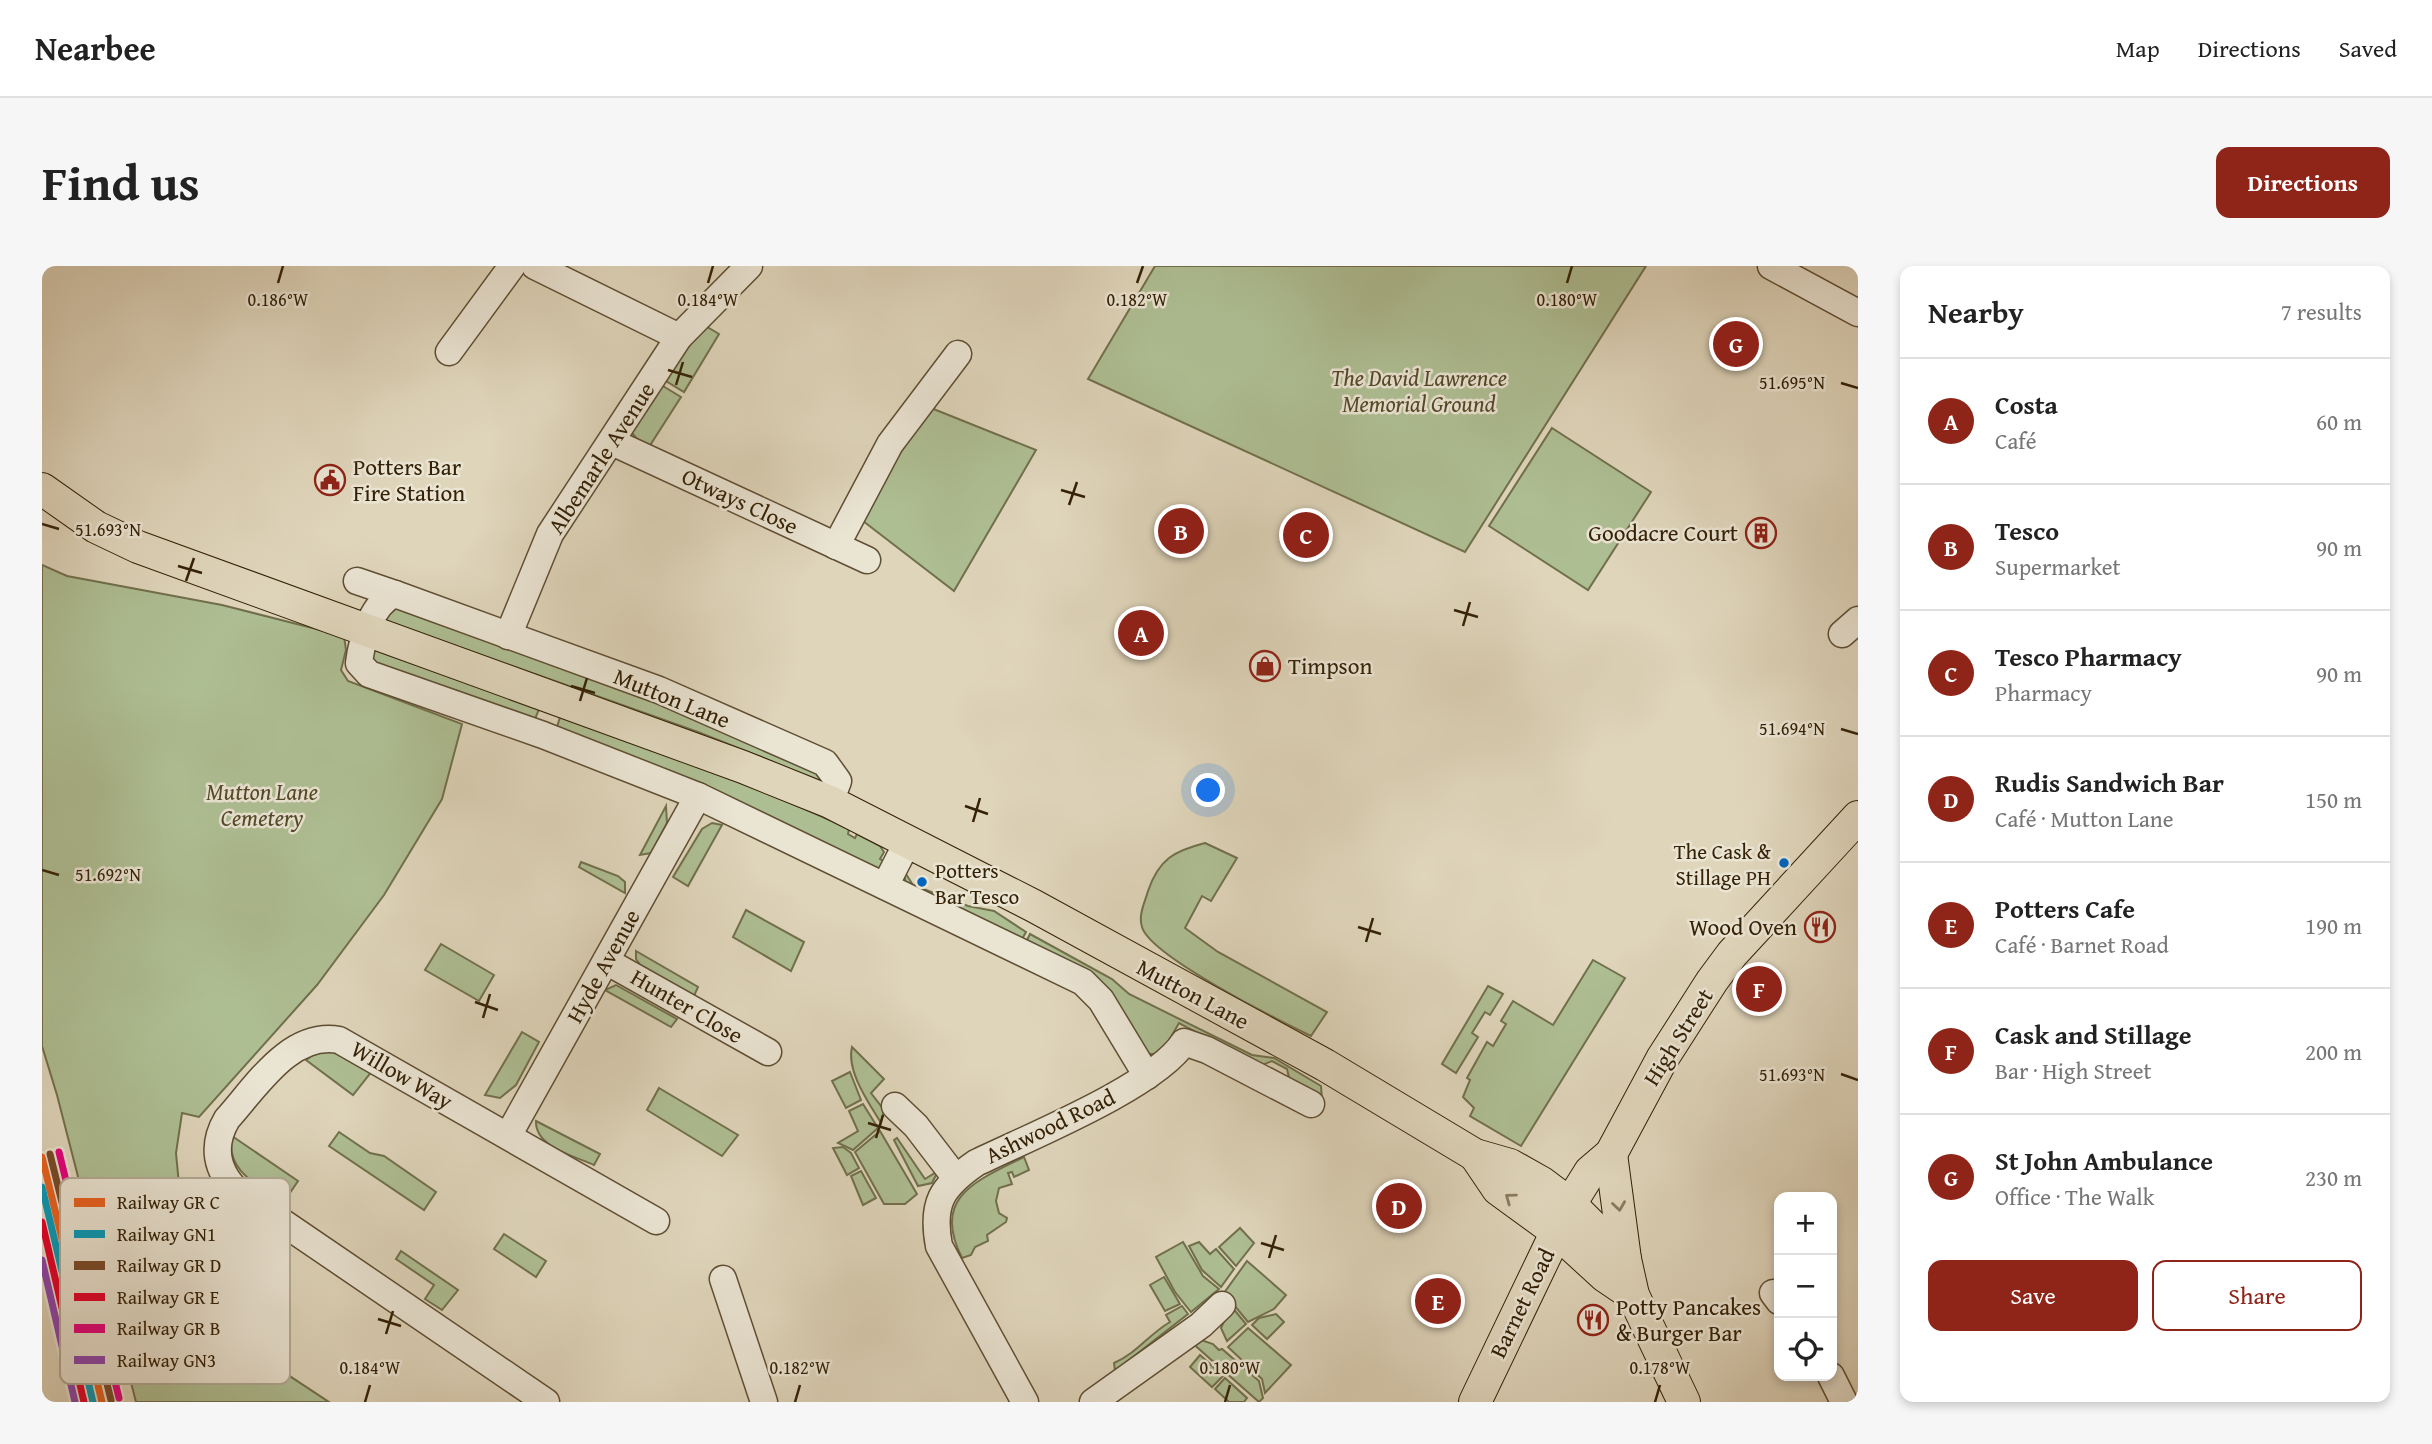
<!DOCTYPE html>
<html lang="en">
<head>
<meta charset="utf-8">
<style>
  :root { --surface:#fff; --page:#f6f6f6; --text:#222; --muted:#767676; --line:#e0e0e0; --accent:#8f2418 }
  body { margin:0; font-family:"Gentium Book Plus",serif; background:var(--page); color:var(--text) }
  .controls { position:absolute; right:21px; bottom:21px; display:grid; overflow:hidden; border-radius:14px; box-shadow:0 4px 10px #0003 }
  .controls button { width:63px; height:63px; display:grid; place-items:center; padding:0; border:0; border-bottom:2px solid var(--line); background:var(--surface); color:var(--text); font:35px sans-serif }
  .you { position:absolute; left:1167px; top:525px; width:24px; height:24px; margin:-18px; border:5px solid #fff; border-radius:50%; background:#1a73e8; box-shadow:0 0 0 10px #1a73e833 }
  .badge { display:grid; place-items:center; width:46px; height:46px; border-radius:50%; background:var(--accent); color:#fff; font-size:23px; font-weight:700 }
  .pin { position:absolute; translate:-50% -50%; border:4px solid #fff; box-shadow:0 2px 7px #0006 }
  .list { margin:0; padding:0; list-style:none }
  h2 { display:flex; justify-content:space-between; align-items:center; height:91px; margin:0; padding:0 28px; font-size:30px }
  h2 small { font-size:23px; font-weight:400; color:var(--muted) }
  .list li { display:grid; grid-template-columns:46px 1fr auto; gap:21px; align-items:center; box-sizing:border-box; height:126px; padding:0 28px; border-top:2px solid var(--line) }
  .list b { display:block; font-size:26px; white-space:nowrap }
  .list p { margin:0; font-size:23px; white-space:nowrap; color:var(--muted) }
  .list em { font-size:23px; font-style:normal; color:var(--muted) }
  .actions { display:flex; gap:14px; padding:21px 28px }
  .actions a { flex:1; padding:16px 0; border:2px solid var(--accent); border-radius:14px; text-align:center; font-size:24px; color:var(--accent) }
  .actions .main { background:var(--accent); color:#fff }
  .icon { flex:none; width:38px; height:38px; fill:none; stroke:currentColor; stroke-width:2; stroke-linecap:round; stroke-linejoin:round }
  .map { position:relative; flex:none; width:1816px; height:1136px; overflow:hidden; border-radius:14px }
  header { display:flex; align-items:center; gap:42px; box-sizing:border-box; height:98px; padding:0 35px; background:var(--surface); border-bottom:2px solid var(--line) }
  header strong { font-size:33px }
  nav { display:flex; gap:38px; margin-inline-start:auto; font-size:24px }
  .intro { display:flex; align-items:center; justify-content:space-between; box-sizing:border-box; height:168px; padding:0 42px }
  h1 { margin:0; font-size:49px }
  .button { padding:18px 32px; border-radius:14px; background:var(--accent); color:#fff; font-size:24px; font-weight:700 }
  main { display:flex; gap:42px; padding:0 42px }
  aside { flex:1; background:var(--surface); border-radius:14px; box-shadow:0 4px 10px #0003 }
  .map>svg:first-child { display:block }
  .green { fill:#aebe93; stroke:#71704c; stroke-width:2 }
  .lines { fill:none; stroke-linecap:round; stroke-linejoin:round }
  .minor-casing { stroke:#5f4e33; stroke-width:29 }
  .major-casing { stroke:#342106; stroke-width:34 }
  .minor { stroke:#eae4d3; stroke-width:26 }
  .major { stroke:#dfd5bb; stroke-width:32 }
  .rail-1-casing { stroke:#eae4d3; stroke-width:12 }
  .rail-2-casing { stroke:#eae4d3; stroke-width:12 }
  .rail-3-casing { stroke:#eae4d3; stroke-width:12 }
  .rail-4-casing { stroke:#eae4d3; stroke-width:12 }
  .rail-5-casing { stroke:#eae4d3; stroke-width:12 }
  .rail-6-casing { stroke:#eae4d3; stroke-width:12 }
  .rail-1 { stroke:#e86221; stroke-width:7 }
  .rail-2 { stroke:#059bba; stroke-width:7 }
  .rail-3 { stroke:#7a4b2a; stroke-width:7 }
  .rail-4 { stroke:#e4002b; stroke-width:7 }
  .rail-5 { stroke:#e5007d; stroke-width:7 }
  .rail-6 { stroke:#8e44ad; stroke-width:7 }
  .oneway { stroke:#8a7b60 }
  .ticks { fill:none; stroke:#342106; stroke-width:2.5 }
  .bus-dot { fill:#0065bd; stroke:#eae4d3; stroke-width:2.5 }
  .labels { text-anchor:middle; stroke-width:5; stroke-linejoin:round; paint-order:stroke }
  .bus-label { font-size:21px; fill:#342106; stroke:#eae4d3; text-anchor:end }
  .park-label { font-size:23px; font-style:italic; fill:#524829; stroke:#eae4d3 }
  .street-label { font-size:23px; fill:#342106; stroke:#eae4d3 }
  .poi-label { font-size:23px; fill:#342106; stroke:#eae4d3; text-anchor:start }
  .key { fill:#eae4d3; stroke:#b3aa96; stroke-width:2 }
  .key-label { font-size:19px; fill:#342106 }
  .ticks-label { font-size:18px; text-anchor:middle; fill:#342106; stroke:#eae4d3; stroke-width:5; stroke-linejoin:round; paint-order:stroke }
</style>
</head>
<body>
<header>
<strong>Nearbee</strong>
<nav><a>Map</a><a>Directions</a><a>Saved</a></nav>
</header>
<div class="intro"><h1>Find us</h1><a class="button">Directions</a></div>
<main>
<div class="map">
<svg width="1816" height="1136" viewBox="0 0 1816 1136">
  <rect width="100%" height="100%" fill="#dfd5bb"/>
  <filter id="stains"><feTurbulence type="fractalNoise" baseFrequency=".00286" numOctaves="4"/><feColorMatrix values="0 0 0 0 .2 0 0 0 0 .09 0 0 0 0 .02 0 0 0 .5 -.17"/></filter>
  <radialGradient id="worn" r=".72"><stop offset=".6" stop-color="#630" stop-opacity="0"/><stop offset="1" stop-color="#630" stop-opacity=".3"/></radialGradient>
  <g class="green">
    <path d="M 1113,0 L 1604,0 L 1423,286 L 1046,113 Z"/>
    <path d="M 662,59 L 677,68 L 642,126 L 619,112 Z"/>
    <path d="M 616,117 L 639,131 L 605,184 L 589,166 Z"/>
    <path d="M 889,142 L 994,184 L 912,325 L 821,255 L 854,193 Z"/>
    <path d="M 1510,162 L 1609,226 L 1546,324 L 1447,260 Z"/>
    <path d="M 0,299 L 25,310 L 180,339 L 302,370 L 304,384 L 299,404 L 306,415 L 420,458 L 400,533 L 342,629 L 275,719 L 157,851 L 140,847 L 134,887 L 149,1045 L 287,1136 L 94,1136 L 15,829 L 0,780 Z"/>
    <path d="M 352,338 L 550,407 L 781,506 L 781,516 L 656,466 L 344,355 L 345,347 Z"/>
    <path d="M 332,384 L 497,443 L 493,453 L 334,401 L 329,389 Z"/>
    <path d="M 518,451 C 616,486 713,519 807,563 L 806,568 L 813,572 L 815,568 L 838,580 L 842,586 L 838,593 L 843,596 L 835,604 L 515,461 Z"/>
    <path d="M 624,540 L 625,557 L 609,587 L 598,589 Z"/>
    <path d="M 670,557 L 680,559 L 646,620 L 631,611 L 660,563 Z"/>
    <path d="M 1163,577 L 1195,592 L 1169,635 L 1160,630 L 1143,662 L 1176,686 L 1285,746 L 1269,770 C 1238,755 1108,690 1100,661 C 1096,649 1103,636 1106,625 C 1117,593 1132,585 1163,577 Z"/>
    <path d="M 539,596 L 576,610 L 583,616 L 583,627 L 537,601 Z"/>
    <path d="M 862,605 L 871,619 L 926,640 L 952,645 L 984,666 L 979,675 L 864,620 Z"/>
    <path d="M 704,644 L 762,676 L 749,705 L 691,671 Z"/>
    <path d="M 988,668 L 1070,713 L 1087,728 L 1210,789 L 1232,792 L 1279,820 L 1280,834 L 1248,816 L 1245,803 L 1230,795 L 1218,800 L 1137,757 L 1126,776 L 1115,788 L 1106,788 L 982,680 Z"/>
    <path d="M 399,678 L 452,709 L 437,735 L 383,704 Z"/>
    <path d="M 594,685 L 656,721 L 652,730 L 599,700 L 594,693 Z"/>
    <path d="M 1551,694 L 1583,712 L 1479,880 L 1428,850 L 1432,842 L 1421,831 L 1428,814 L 1425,812 L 1445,776 L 1451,780 L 1464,758 L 1459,755 L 1471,735 L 1511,759 Z"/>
    <path d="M 574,719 L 635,753 L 629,761 L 563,724 Z"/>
    <path d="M 1446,720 L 1461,728 L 1448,749 L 1443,746 L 1430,767 L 1436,771 L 1414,807 L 1400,798 Z"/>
    <path d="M 480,766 L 497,776 L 474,819 L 458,832 L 443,829 Z"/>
    <path d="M 810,781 L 842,813 L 829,827 L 842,844 L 839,857 C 827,837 804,805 810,781 Z"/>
    <path d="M 287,783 L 330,805 L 311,829 L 264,794 L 274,787 Z"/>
    <path d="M 808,806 L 819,834 L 804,842 L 790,815 Z"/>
    <path d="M 617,822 L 696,869 L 680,890 L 605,844 Z"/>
    <path d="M 821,838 L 836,862 L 811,884 L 796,877 L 816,865 L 807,845 Z"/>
    <path d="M 494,855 L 558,888 L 552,899 C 532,890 493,881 494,855 Z"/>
    <path d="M 838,865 L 875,928 L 863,938 L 842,938 L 813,886 Z"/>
    <path d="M 297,866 L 328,887 L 342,890 L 394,926 L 382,944 L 287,880 Z"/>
    <path d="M 190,870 L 256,915 L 241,937 C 216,919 183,905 190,870 Z"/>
    <path d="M 855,872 L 883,913 L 896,905 L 890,917 L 876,920 L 852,874 Z"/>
    <path d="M 801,881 L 809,887 L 817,902 L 805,909 L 791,882 Z"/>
    <path d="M 982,891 L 987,904 L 972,911 L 970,906 L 966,907 L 970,918 L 957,922 L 954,935 L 957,947 L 965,952 L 964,956 L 945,969 L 946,975 L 933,981 L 929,989 L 920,992 C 889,931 934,915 982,891 Z"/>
    <path d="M 819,905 L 834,932 L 821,939 L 809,910 Z"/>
    <path d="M 1198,962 L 1212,977 L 1194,1000 L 1177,981 Z"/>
    <path d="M 462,968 L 504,995 L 494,1011 L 452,983 Z"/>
    <path d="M 1141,976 L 1161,1010 L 1177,1023 L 1149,1046 L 1133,1026 L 1114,991 Z"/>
    <path d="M 1157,976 L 1168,988 L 1174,983 L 1192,1003 L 1179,1021 L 1160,1004 L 1147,980 Z"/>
    <path d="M 359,985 L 416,1024 L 400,1044 L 383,1033 L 392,1019 L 354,993 Z"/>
    <path d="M 1205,995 L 1244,1029 L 1232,1043 L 1206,1056 L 1182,1027 Z"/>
    <path d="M 1122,1011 L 1138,1038 L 1123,1045 L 1108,1019 Z"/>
    <path d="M 1140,1040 L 1146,1048 L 1073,1105 L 1072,1097 C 1095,1087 1106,1069 1128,1056 L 1124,1049 Z"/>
    <path d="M 1189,1040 L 1204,1058 L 1185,1075 L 1179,1062 Z"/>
    <path d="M 1234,1048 L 1242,1056 L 1225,1073 L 1210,1059 L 1217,1052 Z"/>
    <path d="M 1206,1062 L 1249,1099 L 1223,1127 L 1220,1113 L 1186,1081 Z"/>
    <path d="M 1159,1074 L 1171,1078 L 1177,1084 L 1180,1083 L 1217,1115 L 1221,1132 L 1217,1136 L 1148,1075 Z"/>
    <path d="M 1158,1089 L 1181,1110 L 1170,1121 L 1148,1101 Z"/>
    <path d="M 1183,1112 L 1205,1132 L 1202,1136 L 1187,1136 L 1173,1123 Z"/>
  </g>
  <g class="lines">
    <g class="minor-casing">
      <g id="minor">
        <path d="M 493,0 L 637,71"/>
        <path d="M 1729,0 L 1816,47"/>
        <path d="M 407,86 L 470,0"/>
        <path d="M 570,176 L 825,294"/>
        <path d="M 794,280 L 848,178 L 916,88"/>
        <path d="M 315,315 L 353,328"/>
        <path d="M 1800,368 L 1816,354"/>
        <path d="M 466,370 L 508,268 L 637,71 L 707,0"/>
        <path d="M 788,536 L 796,515 L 783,497 L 617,424 L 353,328 C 330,337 320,373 317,397 L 327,408 L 501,469 L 656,530 L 1041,716 L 1059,734 L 1105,810"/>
        <path d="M 843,620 L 866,575"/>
        <path d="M 564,695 L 726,786"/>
        <path d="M 853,840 L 874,860 L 913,911"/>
        <path d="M 466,870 L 656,530"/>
        <path d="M 681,1013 L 722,1136"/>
        <path d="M 1731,1027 L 1737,1035"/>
        <path d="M 1789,1110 L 1802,1136"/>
        <path d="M 504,1136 L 196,926 C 174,905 169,880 185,853 C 214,821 248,765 297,774 L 614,955"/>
        <path d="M 983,1136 L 897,980 C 889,938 899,921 934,897 C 985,872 1114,820 1142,776 L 1165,784 L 1269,838"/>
        <path d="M 1051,1136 L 1159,1059 L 1180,1039"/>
      </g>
    </g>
    <g class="major-casing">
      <g id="major">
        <path d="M 0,223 L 54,261 L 96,281 L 701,501 L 788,536 L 992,640 L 1283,799 L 1433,889 L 1468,899 L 1500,917 L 1528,938 L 1583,993 L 1591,1029 L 1642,1136"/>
        <path d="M 1569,888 L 1583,993"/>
        <path d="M 1433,889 L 1456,923 L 1515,966 L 1563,1010 L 1591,1029"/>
        <path d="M 1433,1136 L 1528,938 L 1548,906 L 1569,888 L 1620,793 L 1670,715 L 1690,688 L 1816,551"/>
      </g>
    </g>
    <use href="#minor" class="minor"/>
    <use href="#major" class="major"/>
    <g class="rail-1-casing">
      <path id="rail-1" d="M 0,891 L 60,1136"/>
    </g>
    <g class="rail-2-casing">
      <path id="rail-2" d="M 0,921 L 51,1136"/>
    </g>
    <g class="rail-3-casing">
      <path id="rail-3" d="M 8,888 L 69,1134"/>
    </g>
    <g class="rail-4-casing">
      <path id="rail-4" d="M 0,956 L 42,1136"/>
    </g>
    <g class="rail-5-casing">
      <path id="rail-5" d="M 17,886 L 77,1132"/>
    </g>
    <g class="rail-6-casing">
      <path id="rail-6" d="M 0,994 L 33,1136"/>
    </g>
    <use href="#rail-1" class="rail-1"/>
    <use href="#rail-2" class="rail-2"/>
    <use href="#rail-3" class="rail-3"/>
    <use href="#rail-4" class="rail-4"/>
    <use href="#rail-5" class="rail-5"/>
    <use href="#rail-6" class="rail-6"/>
  </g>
  <defs><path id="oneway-chevron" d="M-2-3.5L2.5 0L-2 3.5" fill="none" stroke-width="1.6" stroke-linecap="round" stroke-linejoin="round" transform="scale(1.75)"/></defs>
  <g class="oneway">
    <use href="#oneway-chevron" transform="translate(1468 932) rotate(-144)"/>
    <use href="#oneway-chevron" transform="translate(1577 940) rotate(82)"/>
  </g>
  <path class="ticks" d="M 236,17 L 241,0M 666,17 L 671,0M 1095,17 L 1101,0M 1525,17 L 1530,0M 626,104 L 650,111M 1799,117 L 1816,122M 634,119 L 641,96M 1019,224 L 1043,231M 1027,239 L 1035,216M 0,258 L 17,263M 136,300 L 160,307M 144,315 L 152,292M 1412,344 L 1436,351M 1421,360 L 1428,336M 529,420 L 553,427M 538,435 L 545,412M 1799,463 L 1816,468M 923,540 L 946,548M 931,556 L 938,532M 0,604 L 17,609M 1316,661 L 1339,668M 1324,676 L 1331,652M 433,736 L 456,744M 441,752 L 448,728M 1799,808 L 1816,814M 826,857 L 849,864M 834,872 L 841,849M 1219,977 L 1242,984M 1227,992 L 1234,969M 336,1053 L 359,1060M 344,1068 L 351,1045M 323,1136 L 328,1119M 753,1136 L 758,1119M 1183,1136 L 1188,1119M 1613,1136 L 1618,1119"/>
  <defs>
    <g id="civic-ring" transform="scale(1.575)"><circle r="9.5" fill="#eae4d3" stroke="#8f2418" stroke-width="1.5"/><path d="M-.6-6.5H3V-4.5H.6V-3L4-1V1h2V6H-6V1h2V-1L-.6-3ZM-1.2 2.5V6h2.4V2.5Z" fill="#8f2418"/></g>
    <g id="building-ring" transform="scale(1.575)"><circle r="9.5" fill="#eae4d3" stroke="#8f2418" stroke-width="1.5"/><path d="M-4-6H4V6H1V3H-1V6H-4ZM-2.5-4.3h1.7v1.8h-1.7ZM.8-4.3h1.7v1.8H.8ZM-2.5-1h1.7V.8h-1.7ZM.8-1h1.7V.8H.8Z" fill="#8f2418"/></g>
    <g id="shop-ring" transform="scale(1.575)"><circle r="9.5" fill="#eae4d3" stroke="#8f2418" stroke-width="1.5"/><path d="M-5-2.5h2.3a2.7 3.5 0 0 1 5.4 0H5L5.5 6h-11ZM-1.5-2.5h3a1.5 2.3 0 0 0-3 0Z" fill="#8f2418"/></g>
    <g id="restaurant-ring" transform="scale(1.575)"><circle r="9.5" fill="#eae4d3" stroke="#8f2418" stroke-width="1.5"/><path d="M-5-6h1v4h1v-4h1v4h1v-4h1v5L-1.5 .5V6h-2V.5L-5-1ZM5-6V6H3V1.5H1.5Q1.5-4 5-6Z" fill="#8f2418"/></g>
  </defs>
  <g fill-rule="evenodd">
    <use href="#civic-ring" x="288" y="214"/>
    <use href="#building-ring" x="1719" y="267"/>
    <use href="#shop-ring" x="1223" y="400"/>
    <use href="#restaurant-ring" x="1778" y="661"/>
    <use href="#restaurant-ring" x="1551" y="1054"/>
  </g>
  <g class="bus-dot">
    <circle cx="1742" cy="597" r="6"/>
    <circle cx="880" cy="616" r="6"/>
  </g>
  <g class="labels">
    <g class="bus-label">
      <text x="1729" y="593">The Cask &amp;<tspan x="1729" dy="26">Stillage PH</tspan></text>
      <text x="893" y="612" text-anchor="start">Potters<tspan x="893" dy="26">Bar Tesco</tspan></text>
    </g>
    <g class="park-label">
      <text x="1377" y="120">The David Lawrence<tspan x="1377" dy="26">Memorial Ground</tspan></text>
      <text x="220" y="534">Mutton Lane<tspan x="220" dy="26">Cemetery</tspan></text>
    </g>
    <g class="street-label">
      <text transform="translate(559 192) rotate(-57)" y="8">Albemarle Avenue</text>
      <text transform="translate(698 235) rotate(25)" y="8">Otways Close</text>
      <text transform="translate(630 432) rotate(22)" y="8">Mutton Lane</text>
      <text transform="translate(561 700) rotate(-61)" y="8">Hyde Avenue</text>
      <text transform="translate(1151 728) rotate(28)" y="8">Mutton Lane</text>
      <text transform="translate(645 740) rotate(30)" y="8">Hunter Close</text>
      <text transform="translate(1636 771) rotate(-58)" y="8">High Street</text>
      <text transform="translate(360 809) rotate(30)" y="8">Willow Way</text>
      <text transform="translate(1008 860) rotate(-26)" y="8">Ashwood Road</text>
      <text transform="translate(1480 1037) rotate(-64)" y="8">Barnet Road</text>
    </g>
    <g class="poi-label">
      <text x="311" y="209">Potters Bar<tspan x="311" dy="26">Fire Station</tspan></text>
      <text x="1696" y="275" text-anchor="end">Goodacre Court</text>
      <text x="1246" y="408">Timpson</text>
      <text x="1755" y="669" text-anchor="end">Wood Oven</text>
      <text x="1574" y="1049">Potty Pancakes<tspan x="1574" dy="26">&amp; Burger Bar</tspan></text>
    </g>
  </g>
  <rect x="18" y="912" width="230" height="206" rx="10" class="key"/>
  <rect x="32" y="932" width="31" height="9" fill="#e86221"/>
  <rect x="32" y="964" width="31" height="8" fill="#059bba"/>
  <rect x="32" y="995" width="31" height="9" fill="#7a4b2a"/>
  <rect x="32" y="1027" width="31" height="8" fill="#e4002b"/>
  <rect x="32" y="1058" width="31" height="9" fill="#e5007d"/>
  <rect x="32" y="1090" width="31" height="8" fill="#8e44ad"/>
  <g class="key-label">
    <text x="75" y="943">Railway GR C</text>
    <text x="75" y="975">Railway GN1</text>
    <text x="75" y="1006">Railway GR D</text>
    <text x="75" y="1038">Railway GR E</text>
    <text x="75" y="1069">Railway GR B</text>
    <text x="75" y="1101">Railway GN3</text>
  </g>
  <g class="ticks-label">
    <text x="236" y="40">0.186°W</text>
    <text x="666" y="40">0.184°W</text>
    <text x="1095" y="40">0.182°W</text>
    <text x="1525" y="40">0.180°W</text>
    <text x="1750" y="123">51.695°N</text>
    <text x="66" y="270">51.693°N</text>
    <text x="1750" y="469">51.694°N</text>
    <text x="66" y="615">51.692°N</text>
    <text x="1750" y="815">51.693°N</text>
    <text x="328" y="1108">0.184°W</text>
    <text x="758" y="1108">0.182°W</text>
    <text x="1188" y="1108">0.180°W</text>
    <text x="1618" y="1108">0.178°W</text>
  </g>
  <rect width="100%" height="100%" filter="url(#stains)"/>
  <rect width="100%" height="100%" fill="url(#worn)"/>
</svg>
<div class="controls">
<button>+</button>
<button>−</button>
<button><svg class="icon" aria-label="locate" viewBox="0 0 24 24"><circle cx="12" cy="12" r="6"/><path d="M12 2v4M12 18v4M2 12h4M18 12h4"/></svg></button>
</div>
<div class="you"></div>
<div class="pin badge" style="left:1099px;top:367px">A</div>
<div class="pin badge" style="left:1139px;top:265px">B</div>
<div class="pin badge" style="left:1264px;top:269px">C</div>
<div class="pin badge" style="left:1357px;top:940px">D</div>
<div class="pin badge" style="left:1396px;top:1035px">E</div>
<div class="pin badge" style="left:1717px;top:723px">F</div>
<div class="pin badge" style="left:1694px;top:78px">G</div>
</div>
<aside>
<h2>Nearby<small>7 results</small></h2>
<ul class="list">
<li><span class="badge">A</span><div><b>Costa</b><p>Café</p></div><em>60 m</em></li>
<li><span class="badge">B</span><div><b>Tesco</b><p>Supermarket</p></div><em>90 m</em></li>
<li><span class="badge">C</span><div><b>Tesco Pharmacy</b><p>Pharmacy</p></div><em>90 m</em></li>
<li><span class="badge">D</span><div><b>Rudis Sandwich Bar</b><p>Café · Mutton Lane</p></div><em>150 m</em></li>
<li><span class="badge">E</span><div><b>Potters Cafe</b><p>Café · Barnet Road</p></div><em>190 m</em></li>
<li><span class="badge">F</span><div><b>Cask and Stillage</b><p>Bar · High Street</p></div><em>200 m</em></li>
<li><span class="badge">G</span><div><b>St John Ambulance</b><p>Office · The Walk</p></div><em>230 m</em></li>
</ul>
<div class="actions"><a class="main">Save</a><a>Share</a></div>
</aside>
</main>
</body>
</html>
